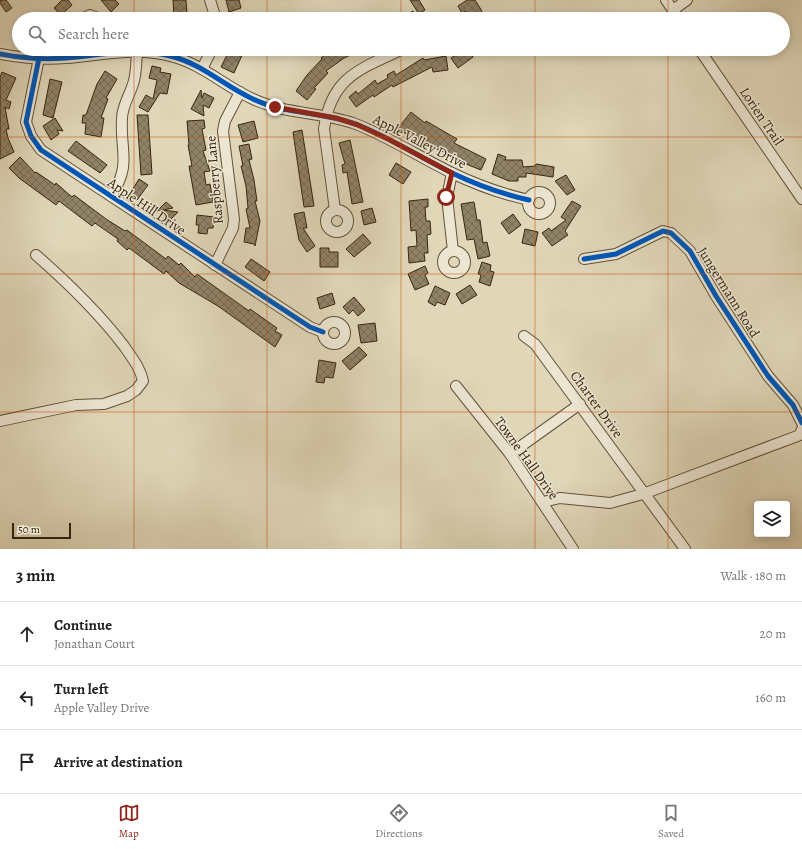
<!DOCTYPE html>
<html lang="en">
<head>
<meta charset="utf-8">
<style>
  :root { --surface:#fff; --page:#f6f6f6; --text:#222; --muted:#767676; --line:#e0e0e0; --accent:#8f2418 }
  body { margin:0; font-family:Alegreya,serif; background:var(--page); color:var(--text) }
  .controls { position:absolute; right:12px; bottom:12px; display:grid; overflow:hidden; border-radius:4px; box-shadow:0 2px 10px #0003 }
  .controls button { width:36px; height:36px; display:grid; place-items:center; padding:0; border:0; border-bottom:1px solid var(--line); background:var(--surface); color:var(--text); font:20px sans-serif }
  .scale { position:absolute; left:12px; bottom:10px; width:59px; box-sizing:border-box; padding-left:4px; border:2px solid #39250e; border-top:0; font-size:11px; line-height:14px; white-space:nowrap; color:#39250e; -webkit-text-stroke:3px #ebe5d2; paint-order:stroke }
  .stop { position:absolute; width:12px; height:12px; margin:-9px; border:3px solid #8f2418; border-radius:50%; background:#fff }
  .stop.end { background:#8f2418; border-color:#fff; box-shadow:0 1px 4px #0008 }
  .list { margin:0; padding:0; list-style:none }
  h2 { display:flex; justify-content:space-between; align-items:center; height:52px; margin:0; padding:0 16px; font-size:17px }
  h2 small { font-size:13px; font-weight:400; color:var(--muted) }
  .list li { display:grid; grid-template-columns:26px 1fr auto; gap:12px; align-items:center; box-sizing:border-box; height:64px; padding:0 16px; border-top:1px solid var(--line) }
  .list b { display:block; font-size:15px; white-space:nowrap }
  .list p { margin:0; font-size:13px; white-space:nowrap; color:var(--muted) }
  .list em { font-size:13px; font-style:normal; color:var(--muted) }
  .icon { flex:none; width:22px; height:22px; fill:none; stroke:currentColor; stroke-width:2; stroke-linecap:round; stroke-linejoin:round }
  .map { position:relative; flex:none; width:802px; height:549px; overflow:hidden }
  .search { position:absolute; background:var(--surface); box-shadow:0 2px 10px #0003; left:12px; right:12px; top:12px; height:44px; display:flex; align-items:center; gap:10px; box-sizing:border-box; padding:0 14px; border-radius:22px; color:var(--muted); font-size:15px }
  .sheet { height:244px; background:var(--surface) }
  nav { display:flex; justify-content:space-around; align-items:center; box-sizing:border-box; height:56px; border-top:1px solid var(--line); background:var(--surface); font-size:11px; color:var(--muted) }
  nav a { display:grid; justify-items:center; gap:2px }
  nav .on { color:var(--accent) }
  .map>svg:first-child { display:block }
  .building { fill:url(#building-cross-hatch); stroke:#39250e }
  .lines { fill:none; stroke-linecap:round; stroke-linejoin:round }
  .minor-casing { stroke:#635239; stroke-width:12 }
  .minor { stroke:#ebe5d2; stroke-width:10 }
  .cycleway-casing { stroke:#ebe5d2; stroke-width:8 }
  .cycleway { stroke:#0057b8; stroke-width:5 }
  .route { stroke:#8f2418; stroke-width:5 }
  .grid { fill:none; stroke:#ce510c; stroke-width:1; stroke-opacity:0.55 }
  .labels { text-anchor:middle; stroke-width:3; stroke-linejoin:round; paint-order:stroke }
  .street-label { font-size:14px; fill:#39250e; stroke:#ebe5d2 }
</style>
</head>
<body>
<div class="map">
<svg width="802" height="549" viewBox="0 0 802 549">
  <defs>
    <pattern id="building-cross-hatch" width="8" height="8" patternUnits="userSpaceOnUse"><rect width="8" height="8" fill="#908267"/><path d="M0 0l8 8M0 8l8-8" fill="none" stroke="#776a53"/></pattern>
  </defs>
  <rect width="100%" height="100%" fill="#e0d7b9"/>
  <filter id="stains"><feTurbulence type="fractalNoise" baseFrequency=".005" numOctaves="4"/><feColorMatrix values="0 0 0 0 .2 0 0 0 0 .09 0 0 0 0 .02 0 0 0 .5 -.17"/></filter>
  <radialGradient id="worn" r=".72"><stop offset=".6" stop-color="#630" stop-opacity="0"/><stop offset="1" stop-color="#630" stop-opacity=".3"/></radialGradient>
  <g class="building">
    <path d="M 0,0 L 6,0 L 12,8 L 6,12 L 0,3 Z"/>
    <path d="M 62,0 L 68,0 L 72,5 L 61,15 L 54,8 Z"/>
    <path d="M 101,0 L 115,0 L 119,4 L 111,12 Z"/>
    <path d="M 173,0 L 186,0 L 187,14 L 174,16 Z"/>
    <path d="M 226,0 L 239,0 L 241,8 L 229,12 Z"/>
    <path d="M 410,0 L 419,0 L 425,10 L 419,14 Z"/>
    <path d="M 467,0 L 475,0 L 482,11 L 470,19 L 465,11 L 462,13 L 458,6 Z"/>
    <path d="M 413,11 L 417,19 L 400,19 Z"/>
    <path d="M 230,49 L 235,49 L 243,53 L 234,73 L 221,67 Z"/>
    <path d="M 333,49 L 364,49 L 344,58 L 326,71 L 328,73 L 314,88 L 316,89 L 307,100 L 296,91 L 307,75 L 322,59 L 321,58 Z"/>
    <path d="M 465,49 L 468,49 L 473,57 L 458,68 L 451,58 Z"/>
    <path d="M 446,56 L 448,70 L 433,72 L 432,67 L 393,87 L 392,85 L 374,97 L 373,95 L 356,107 L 349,97 L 356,91 L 358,94 L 375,80 L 377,84 L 388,78 L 387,75 L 394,71 L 396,75 L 423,58 L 424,60 Z"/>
    <path d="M 152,66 L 161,68 L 160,72 L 171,74 L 167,94 L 160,93 L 148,112 L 139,107 L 146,95 L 153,99 L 157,80 L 149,78 Z"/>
    <path d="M 105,71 L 117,79 L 106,98 L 108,99 L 101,118 L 104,118 L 101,137 L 85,134 L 86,123 L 82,123 L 83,115 L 86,115 L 97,84 Z"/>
    <path d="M 2,72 L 16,78 L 6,100 L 11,102 L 9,109 L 5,107 L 9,129 L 6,129 L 8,138 L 14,152 L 0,159 L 0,77 Z"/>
    <path d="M 50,79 L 62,82 L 53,118 L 43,115 Z"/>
    <path d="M 201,90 L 202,98 L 204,93 L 214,98 L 209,108 L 203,105 L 204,116 L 191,109 Z"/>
    <path d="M 411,112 L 425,123 L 426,121 L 457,139 L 454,143 L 486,159 L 481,170 L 461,162 L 443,151 L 442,152 L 407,132 L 406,134 L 398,128 Z"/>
    <path d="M 137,115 L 148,115 L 152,174 L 141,175 Z"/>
    <path d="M 55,118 L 63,131 L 57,130 L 59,134 L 51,140 L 43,126 Z"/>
    <path d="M 204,120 L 205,128 L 202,129 L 206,150 L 203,151 L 210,171 L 204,172 L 206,185 L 210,184 L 213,202 L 196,205 L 189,166 L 192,166 L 188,145 L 189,145 L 187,121 Z"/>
    <path d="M 254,121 L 258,138 L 243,142 L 238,125 Z"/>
    <path d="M 302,130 L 314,206 L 304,207 L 293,132 Z"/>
    <path d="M 350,140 L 363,202 L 352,204 L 347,172 L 343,173 L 342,165 L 345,164 L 339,143 Z"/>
    <path d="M 76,141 L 107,165 L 100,173 L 68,151 Z"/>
    <path d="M 249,144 L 252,159 L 249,160 L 254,180 L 257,201 L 255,201 L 260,221 L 255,246 L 254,244 L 244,242 L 246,228 L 250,228 L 246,209 L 248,208 L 246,186 L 241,166 L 243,166 L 239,146 Z"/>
    <path d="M 498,154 L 506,157 L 505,160 L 522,160 L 523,167 L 535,166 L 536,164 L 554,167 L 553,177 L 526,173 L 526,177 L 518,177 L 518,181 L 509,181 L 492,174 Z"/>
    <path d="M 20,157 L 35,173 L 36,172 L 55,185 L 56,183 L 72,197 L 74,195 L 106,219 L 125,231 L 127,230 L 166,259 L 168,256 L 179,265 L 181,263 L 195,277 L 197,274 L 249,311 L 250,309 L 277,328 L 275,331 L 282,335 L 275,347 L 218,306 L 179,283 L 166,271 L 164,274 L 129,248 L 127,250 L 117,241 L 118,239 L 95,223 L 92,226 L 59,201 L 56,205 L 19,178 L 9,168 Z"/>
    <path d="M 396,163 L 411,172 L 403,184 L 389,175 Z"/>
    <path d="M 566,175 L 575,190 L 567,195 L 555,181 Z"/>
    <path d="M 139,179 L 148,185 L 137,200 L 129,195 Z"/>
    <path d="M 428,199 L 428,207 L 425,207 L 426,221 L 430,221 L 431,234 L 427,235 L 428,253 L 424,253 L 425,261 L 409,263 L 408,247 L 417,246 L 416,230 L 411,231 L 409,201 Z"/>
    <path d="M 572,201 L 581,206 L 565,231 L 568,235 L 552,246 L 542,233 L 549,228 L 551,231 L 566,220 L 561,217 Z"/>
    <path d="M 166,202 L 173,208 L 163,210 L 178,212 L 170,220 L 160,210 L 157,211 Z"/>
    <path d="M 474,202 L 477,220 L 480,220 L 483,243 L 487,242 L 490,256 L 478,259 L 474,239 L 467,240 L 461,204 Z"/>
    <path d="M 372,208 L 376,222 L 364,225 L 361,211 Z"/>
    <path d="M 304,212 L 307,228 L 303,228 L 315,246 L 307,252 L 299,240 L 294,214 Z"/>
    <path d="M 513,214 L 521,225 L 509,234 L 501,223 Z"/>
    <path d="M 197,215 L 214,217 L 213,228 L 208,228 L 207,234 L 198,233 L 199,225 L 196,225 Z"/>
    <path d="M 525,229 L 538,232 L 535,246 L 522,243 Z"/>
    <path d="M 363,234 L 371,243 L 354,257 L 346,249 Z"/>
    <path d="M 320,248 L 329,248 L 329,252 L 338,252 L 338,267 L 320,267 Z"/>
    <path d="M 251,259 L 270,272 L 264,281 L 245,267 Z"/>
    <path d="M 482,262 L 491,265 L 490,271 L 494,272 L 490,286 L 479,282 L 481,275 L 478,274 Z"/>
    <path d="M 425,266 L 428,273 L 425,275 L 429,284 L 415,290 L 408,274 Z"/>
    <path d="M 470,285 L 477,295 L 462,304 L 456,294 Z"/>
    <path d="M 435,286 L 450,293 L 445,305 L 437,302 L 435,306 L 428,302 Z"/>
    <path d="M 332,293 L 335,304 L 320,309 L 317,298 Z"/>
    <path d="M 354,297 L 365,310 L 358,316 L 353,310 L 349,314 L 343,307 Z"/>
    <path d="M 375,323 L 377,341 L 361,343 L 358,325 Z"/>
    <path d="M 359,347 L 367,355 L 350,370 L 342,361 Z"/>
    <path d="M 319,360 L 336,363 L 333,378 L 325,377 L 324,383 L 316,382 Z"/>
  </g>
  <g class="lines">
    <g class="minor-casing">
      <g id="minor">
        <path d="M 210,0 L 216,19"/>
        <path d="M 666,0 L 679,19"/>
        <path d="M 673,10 L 687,0"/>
        <path d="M 82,19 L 90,15 L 100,19"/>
        <path d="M 441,19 L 447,19"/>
        <path d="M 699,49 L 802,199"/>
        <path d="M 0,54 C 21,58 44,60 66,58 C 103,55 137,46 174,57 C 203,65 226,87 253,99 C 284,114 320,112 353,123 C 388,136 419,157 452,173 C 477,185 502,194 529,200"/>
        <path d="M 39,58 L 26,122 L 31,136 L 41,150 L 310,327 L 323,332"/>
        <path d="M 202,69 L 212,49"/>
        <path d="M 452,173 L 447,197 L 453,251"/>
        <circle cx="539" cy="203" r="11"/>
        <path d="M 111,196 C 132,164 120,152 122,119 C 122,107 128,98 132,87 C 137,75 136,63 137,51"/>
        <path d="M 335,210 L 324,129 C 331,77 360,69 403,49"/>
        <circle cx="337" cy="221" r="11"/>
        <circle cx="454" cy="262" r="11"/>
        <path d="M 584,259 L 616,254 L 663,231 L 671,233 L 690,251 L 716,296 L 768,376 L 793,405 L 802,423"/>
        <path d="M 215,265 L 233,228 L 234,219 L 223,131 L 225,121 L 240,92"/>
        <circle cx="334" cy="333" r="11"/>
        <path d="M 524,336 L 535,344 L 685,549"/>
        <path d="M 456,386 L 510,454 L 573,549"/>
        <path d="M 0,421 L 76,405 L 104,404 L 127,396 L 136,390 L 143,381 C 140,367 132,358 124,346 C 98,312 68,283 36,255"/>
        <path d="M 510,454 L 580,404"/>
        <path d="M 543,502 L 560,498 L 610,503 L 643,494 L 800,435 L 802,429"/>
      </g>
    </g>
    <use href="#minor" class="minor"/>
    <g class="cycleway-casing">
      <g id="cycleway">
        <path d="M 0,54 C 21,58 44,60 66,58 C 103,55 137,46 174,57 C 203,65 226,87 253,99 C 284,114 320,112 353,123 C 388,136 419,157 452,173 C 477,185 502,194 529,200"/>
        <path d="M 39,58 L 26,122 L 31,136 L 41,150 L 310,327 L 323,332"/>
        <path d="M 584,259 L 616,254 L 663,231 L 671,233 L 690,251 L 716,296 L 768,376 L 793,405 L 802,423"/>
      </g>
    </g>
    <use href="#cycleway" class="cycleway"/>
  </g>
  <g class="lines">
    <path class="route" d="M 275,107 L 336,118 L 358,125 L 388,139 L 452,173 L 446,197"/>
  </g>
  <path class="grid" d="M 134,0 L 134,19M 267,0 L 267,19M 401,0 L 401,19M 535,0 L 535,19M 668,0 L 668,19M 134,49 L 134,549M 267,49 L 267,549M 401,49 L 401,549M 535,49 L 535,549M 668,49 L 668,549M 0,137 L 802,137M 0,274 L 802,274M 0,412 L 802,412"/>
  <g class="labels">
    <g class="street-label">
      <text transform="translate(762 116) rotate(56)" y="5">Lorien Trail</text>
      <text transform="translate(420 141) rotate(27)" y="5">Apple Valley Drive</text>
      <text transform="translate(214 180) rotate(-95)" y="5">Raspberry Lane</text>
      <text transform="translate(147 206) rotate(34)" y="5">Apple Hill Drive</text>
      <text transform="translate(729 292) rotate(58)" y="5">Jungermann Road</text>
      <text transform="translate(597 404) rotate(54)" y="5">Charter Drive</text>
      <text transform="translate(527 458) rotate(54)" y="5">Towne Hall Drive</text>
    </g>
  </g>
  <rect width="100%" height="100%" filter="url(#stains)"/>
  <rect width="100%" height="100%" fill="url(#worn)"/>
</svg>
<div class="controls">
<button><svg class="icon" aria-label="layers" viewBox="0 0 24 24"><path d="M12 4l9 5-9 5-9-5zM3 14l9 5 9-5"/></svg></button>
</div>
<div class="scale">50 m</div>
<div class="stop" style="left:446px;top:197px"></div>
<div class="stop end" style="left:275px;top:107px"></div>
<div class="search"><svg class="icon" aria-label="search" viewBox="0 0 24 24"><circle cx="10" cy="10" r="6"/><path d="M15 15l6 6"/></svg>Search here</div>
</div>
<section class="sheet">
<h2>3 min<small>Walk · 180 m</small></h2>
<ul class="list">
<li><svg class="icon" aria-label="ahead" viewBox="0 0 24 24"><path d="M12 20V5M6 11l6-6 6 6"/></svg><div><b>Continue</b><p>Jonathan Court</p></div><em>20 m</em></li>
<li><svg class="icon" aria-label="left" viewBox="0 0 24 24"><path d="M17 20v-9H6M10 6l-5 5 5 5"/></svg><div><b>Turn left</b><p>Apple Valley Drive</p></div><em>160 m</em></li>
<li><svg class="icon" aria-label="arrive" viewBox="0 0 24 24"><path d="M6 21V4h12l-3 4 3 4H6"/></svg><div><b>Arrive at destination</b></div></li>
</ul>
</section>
<nav>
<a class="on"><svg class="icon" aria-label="map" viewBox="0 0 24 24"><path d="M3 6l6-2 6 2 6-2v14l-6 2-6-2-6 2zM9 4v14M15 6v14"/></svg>Map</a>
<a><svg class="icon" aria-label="directions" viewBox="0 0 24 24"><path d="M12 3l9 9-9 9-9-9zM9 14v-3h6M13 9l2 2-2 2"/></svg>Directions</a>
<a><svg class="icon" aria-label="saved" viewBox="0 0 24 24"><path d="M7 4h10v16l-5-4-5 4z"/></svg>Saved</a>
</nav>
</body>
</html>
